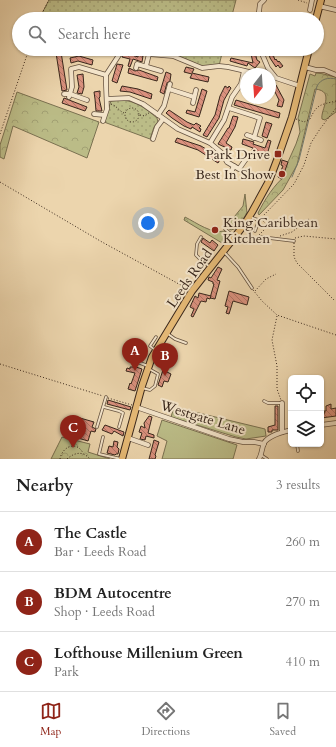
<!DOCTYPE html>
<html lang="en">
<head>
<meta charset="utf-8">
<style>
  :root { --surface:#fff; --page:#f6f6f6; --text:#222; --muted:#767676; --line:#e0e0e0; --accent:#8f2418 }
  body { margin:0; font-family:Cardo,serif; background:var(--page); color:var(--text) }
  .controls { position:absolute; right:12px; bottom:12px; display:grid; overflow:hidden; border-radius:6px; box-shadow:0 1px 3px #0004 }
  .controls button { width:36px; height:36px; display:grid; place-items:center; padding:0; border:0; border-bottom:1px solid var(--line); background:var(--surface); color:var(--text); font:20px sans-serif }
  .compass { position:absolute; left:240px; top:68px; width:36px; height:36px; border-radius:50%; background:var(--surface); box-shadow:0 1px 3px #0004; rotate:197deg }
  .you { position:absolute; left:148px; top:223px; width:14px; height:14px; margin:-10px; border:3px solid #fff; border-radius:50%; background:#1a73e8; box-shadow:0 0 0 6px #1a73e833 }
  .badge { display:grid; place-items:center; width:26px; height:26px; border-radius:50%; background:var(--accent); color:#fff; font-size:13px; font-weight:700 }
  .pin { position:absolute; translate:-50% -33px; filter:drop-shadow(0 1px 2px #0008) }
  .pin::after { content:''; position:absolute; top:21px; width:14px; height:12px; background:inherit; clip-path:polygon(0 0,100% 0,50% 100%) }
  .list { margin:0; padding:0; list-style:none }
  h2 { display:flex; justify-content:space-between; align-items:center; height:52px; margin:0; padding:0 16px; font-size:17px }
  h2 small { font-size:13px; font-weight:400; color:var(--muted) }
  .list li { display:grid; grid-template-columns:26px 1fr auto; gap:12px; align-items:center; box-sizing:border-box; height:60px; padding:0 16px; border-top:1px solid var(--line) }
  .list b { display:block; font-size:15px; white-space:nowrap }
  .list p { margin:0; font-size:13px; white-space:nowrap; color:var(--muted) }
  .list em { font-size:13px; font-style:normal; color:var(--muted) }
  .icon { flex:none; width:22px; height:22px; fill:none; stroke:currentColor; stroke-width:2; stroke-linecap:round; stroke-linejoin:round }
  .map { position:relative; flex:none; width:336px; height:459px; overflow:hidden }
  .search { position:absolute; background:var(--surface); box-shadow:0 1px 3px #0004; left:12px; right:12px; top:12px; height:44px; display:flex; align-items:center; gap:10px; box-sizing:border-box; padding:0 14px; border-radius:22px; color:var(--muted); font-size:15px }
  .sheet { height:232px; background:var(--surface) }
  nav { display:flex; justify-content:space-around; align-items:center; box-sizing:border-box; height:56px; border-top:1px solid var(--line); background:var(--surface); font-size:11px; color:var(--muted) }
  nav a { display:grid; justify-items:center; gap:2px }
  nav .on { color:var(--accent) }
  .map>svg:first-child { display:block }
  .grass { fill:url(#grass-dots); stroke:#7a7151 }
  .forest { fill:url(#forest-crowns); stroke:#7a7151 }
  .garden { fill:#bbbc87; stroke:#7a7151 }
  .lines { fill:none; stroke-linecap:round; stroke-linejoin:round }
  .stream { stroke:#727e72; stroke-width:1 }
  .building { fill:url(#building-back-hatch); stroke:#38261b }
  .service-casing { stroke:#655240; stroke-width:3.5 }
  .minor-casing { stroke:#655240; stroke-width:5.5 }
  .primary-casing { stroke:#38261b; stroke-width:8 }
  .path { stroke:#38261b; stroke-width:1; stroke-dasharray:1 2; stroke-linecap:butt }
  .service { stroke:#f3e4ca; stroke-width:2 }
  .minor { stroke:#f3e4ca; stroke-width:4 }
  .primary { stroke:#e6ba76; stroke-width:6 }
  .poi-dot { fill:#8f2418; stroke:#f3e4ca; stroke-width:1.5 }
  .labels { text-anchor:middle; stroke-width:4; stroke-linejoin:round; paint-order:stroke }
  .poi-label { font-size:14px; fill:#38261b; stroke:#f3e4ca; text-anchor:end }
  .street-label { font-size:14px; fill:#38261b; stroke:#f3e4ca }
</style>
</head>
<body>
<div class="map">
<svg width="336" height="459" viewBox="0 0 336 459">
  <defs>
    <pattern id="grass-dots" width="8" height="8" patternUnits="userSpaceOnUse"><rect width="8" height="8" fill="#bbbc87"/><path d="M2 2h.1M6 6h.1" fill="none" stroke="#a2a174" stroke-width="1.8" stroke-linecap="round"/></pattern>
    <pattern id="forest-crowns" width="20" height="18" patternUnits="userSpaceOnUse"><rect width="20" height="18" fill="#bbbc87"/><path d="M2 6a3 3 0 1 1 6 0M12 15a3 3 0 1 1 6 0" fill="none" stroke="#a2a174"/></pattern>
    <pattern id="building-back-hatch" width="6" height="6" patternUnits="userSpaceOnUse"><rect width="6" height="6" fill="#da917e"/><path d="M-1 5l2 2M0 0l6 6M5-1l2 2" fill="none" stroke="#b27666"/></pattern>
  </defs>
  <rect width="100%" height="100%" fill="#ecd5ad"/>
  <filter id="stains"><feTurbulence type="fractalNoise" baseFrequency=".005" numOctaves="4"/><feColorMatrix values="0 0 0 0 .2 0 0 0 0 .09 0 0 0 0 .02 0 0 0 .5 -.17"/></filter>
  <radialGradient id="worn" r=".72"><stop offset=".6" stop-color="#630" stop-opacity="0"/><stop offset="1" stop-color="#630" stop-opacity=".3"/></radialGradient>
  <g class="grass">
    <path d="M 49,0 L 236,0 L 231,19 L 39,19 Z"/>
    <path d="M 136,49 L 223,49 L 219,66 L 202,68 L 181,59 L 149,54 Z"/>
    <path d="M 121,100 C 137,101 146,109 157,118 L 158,122 L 154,127 L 150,139 L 104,122 L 111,101 Z"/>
    <path d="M 245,194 L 247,213 L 237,228 L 231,230 L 226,227 L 243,206 Z"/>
  </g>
  <g class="forest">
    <path d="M 316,73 C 323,73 329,76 336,77 L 336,112 L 325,120 L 322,119 C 320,110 336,91 315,89 L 297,165 L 283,190 L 259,215 L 258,213 C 265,199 274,185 286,175 L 283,173 L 296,144 L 300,132 L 298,118 L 310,74 L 315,76 Z"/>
    <path d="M 17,92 L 99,122 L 87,158 L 13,126 L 4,159 L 0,157 L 0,145 Z"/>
    <path d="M 185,217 C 197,223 211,234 225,231 L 227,236 L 222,243 L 184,220 Z"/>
    <path d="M 62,437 L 90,444 L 88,452 L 110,459 L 51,459 Z"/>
  </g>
  <g class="garden">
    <path d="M 174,407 L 265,429 L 266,436 L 246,439 L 236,437 L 171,417 Z"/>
    <path d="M 162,420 L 237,445 L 233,459 L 162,459 L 167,441 L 157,436 Z"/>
  </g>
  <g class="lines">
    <path class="stream" d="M 292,177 L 299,160 L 317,86 C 321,79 328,77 336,79"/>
  </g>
  <g class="building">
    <path d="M 250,49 L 254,49 L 257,60 L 260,62 L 255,68 L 248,63 L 247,66 L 230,61 L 231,58 L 253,63 Z"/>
    <path d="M 271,49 L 275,60 L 276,59 L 278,62 L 279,61 L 283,66 L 280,68 L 278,65 L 276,67 L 270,58 L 268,50 Z"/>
    <path d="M 61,52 L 67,90 L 62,91 L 56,53 Z"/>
    <path d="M 123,52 L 138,57 L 138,55 L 143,56 L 142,62 L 133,59 L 130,67 L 128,66 L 130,59 L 122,57 Z"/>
    <path d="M 79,56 L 93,60 L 92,65 L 78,61 L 71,63 L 70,58 Z"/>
    <path d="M 117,64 L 123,65 L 117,83 L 112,81 Z"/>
    <path d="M 186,67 L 194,69 L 192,73 L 209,77 L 208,82 L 190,78 L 192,74 L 184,72 Z"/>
    <path d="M 129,68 L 135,71 L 139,70 L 158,77 L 157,81 L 128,73 Z"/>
    <path d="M 166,72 L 171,74 L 170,81 L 167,83 L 164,94 L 160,92 Z"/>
    <path d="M 83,74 L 84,87 L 82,94 L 77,93 L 79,87 L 77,75 Z"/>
    <path d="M 270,83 L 276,85 L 284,100 L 282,107 L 277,106 L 279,100 L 273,88 L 270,88 Z"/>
    <path d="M 122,86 L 138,89 L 152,94 L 151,99 L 130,92 L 120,91 Z"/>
    <path d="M 225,86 L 228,88 L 229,86 L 231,88 L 224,100 L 219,118 L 207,137 L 203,135 L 215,115 L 220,96 Z"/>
    <path d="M 202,89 L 207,91 L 199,117 L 186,113 L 187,110 L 195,112 Z"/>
    <path d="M 100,91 L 100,97 L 99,98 L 102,111 L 96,111 L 95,99 L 94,92 Z"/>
    <path d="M 64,98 L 87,107 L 85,111 L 62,103 Z"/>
    <path d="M 236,100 L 280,113 L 279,118 L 234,105 Z"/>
    <path d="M 169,110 L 187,122 L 194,125 L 196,123 L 201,126 L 199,128 L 201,129 L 200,132 L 192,127 L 191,129 L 184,126 L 172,118 L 166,113 Z"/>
    <path d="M 233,116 L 238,117 L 235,127 L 226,143 L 232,147 L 231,150 L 218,144 L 228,128 L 229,128 Z"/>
    <path d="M 266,122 L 272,124 L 267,138 L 262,136 Z"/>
    <path d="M 177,138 L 201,146 L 221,158 L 218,163 L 198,150 L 175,142 Z"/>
    <path d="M 243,139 L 254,142 L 253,144 L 265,148 L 268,140 L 271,141 L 267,155 L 252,150 L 253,148 L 242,144 Z"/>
    <path d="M 282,160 L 288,162 L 282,179 L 278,177 L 283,166 L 281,165 Z"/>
    <path d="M 203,238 L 210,243 L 212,240 L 218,245 L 214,251 L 201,242 Z"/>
    <path d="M 218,267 L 222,269 L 217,280 L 220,281 L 215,299 L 210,298 L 214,284 L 213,284 L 213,282 L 208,280 L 209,277 L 211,278 Z"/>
    <path d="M 229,291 L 249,297 L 247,305 L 233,301 L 229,314 L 226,313 L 228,307 L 225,306 Z"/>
    <path d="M 199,293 L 211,296 L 210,299 L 207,298 L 206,302 L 201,301 L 193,317 L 191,316 L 194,309 L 190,307 L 195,296 L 198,298 Z"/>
    <path d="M 130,367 L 136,367 L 142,369 L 135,391 L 128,389 L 130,383 L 131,384 L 135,373 L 126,371 L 127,368 L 130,369 Z"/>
    <path d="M 163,370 L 171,374 L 168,382 L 164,381 L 162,387 L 158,385 Z"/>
    <path d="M 108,400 L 131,407 L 130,410 L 107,404 Z"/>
    <path d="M 331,404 L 331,409 L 336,408 L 336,416 L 321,418 L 321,414 L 325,413 L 324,411 L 326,411 L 326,406 Z"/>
    <path d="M 275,406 L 278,406 L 278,430 L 272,430 L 272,432 L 268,432 L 268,427 L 275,425 Z"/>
    <path d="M 73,416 L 94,422 L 92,427 L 96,429 L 95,432 L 91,431 L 88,441 L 68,435 Z"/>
    <path d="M 149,416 L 152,417 L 148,433 L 154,435 L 154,438 L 146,436 L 145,440 L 140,439 L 142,433 L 139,432 L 141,426 L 145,428 L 144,423 Z"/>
    <path d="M 105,425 L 124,432 L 123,436 L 114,431 L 112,434 L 102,430 Z"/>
    <path d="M 154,440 L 159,442 L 155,455 L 156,456 L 155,459 L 149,459 Z"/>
    <path d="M 114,441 L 118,442 L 117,447 L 119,449 L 118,454 L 116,454 L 115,455 L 107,453 L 109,446 L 113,447 Z"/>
  </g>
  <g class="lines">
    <g class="service-casing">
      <g id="service">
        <path d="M 240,169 L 252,177"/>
        <path d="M 250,217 L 258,220 L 258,223 L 255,231"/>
        <path d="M 225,229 L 233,236"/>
        <path d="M 201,237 L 197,244 L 196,255 L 203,262 L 209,266"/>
        <path d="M 261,237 L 294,241"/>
        <path d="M 225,253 L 238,267 L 252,288"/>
        <path d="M 168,334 L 175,339 L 186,343"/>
        <path d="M 155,350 L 150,346 L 156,337"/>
        <path d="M 135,361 L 148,366"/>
        <path d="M 142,388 L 150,390 L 155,386 L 158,374 L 149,369"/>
        <path d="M 264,401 L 268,403 L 281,403"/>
        <path d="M 104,407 L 119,411 L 123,413 L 119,427"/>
        <path d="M 97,427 L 106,397"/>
        <path d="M 103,437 L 99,454 L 121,459"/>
        <path d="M 297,444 L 298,451"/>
        <path d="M 261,455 L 267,459"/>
      </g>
    </g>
    <g class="minor-casing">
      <g id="minor">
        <path d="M 319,6 L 336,10"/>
        <path d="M 310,10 L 312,0"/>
        <path d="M 258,19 L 260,4 L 264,0"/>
        <path d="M 136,49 L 149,54 L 173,56 L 202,68 L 219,66 L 228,67 L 258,74"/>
        <path d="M 260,49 L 268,68 L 276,78 L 300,86"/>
        <path d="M 146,66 L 149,54"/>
        <path d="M 305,67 L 316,70 L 324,70 L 336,75"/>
        <path d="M 136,68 L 137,64 L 161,71"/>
        <path d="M 169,89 L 194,97"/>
        <path d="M 64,94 L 70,94 L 87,100"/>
        <path d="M 69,97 L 72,87 L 71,69 L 79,67 L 106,75"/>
        <path d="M 107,99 L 129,98 L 143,104 L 178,129 L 210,143 L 222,153 L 227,162 L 239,169 L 246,159"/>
        <path d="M 193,103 L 196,90"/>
        <path d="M 229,108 L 260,118 L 254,138"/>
        <path d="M 94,114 L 104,115"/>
        <path d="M 158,115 L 164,106 L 170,84"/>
        <path d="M 103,121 L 107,109 L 106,85 L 106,75 L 119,55 L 120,49"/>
        <path d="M 247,135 L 261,140"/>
        <path d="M 153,139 L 157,127 L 163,119"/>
        <path d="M 210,143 L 224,120 L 232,97 L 241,84 L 244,71"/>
        <path d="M 230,174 L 234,166"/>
        <path d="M 136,407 L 229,439 L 243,442 L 254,442 L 264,444"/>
        <path d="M 321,425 L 336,423"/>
        <path d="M 282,432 L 282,403"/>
        <path d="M 128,438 L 148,445"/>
        <path d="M 259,459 C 262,454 262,447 264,443 C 269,435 283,432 291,430"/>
      </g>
    </g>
    <g class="primary-casing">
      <g id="primary">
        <path d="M 316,19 L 321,0"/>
        <path d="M 122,459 L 142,386 L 152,357 L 192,291 L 244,225 L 252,212 L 269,181 L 277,160 L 292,117 L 309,49"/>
      </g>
    </g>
    <g class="path">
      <path d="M 298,0 L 307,3"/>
      <path d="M 39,19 L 49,0"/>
      <path d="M 111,104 C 117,106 119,111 124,113"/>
      <circle cx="132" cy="115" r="7"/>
      <path d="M 140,115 L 145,116 L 150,112"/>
      <path d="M 296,119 L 304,122 L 310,119 C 317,104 320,105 336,101"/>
      <path d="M 0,134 L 29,49"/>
      <path d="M 0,182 L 102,242 L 188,289"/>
      <path d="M 259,235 L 268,226 L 262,220 L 262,217 L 294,184 L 304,165 L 311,143 L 320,129 L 336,108"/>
      <path d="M 280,236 L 292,232 L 309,219"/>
      <path d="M 295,238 L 304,236 L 336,239"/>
      <path d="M 294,243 L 294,257 L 297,263 L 334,300"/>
      <path d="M 253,290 L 262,301 L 277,315 L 336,335"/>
      <path d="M 255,291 L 266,279 L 276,274"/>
      <path d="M 277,316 L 272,340 L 277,366 L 277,389 L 281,400"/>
      <path d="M 0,364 L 103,396"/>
      <path d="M 108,398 L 132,405"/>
      <path d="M 60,459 C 62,447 76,440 83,453"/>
      <path d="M 67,459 C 75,452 83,451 90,459"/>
    </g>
    <use href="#service" class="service"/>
    <use href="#minor" class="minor"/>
    <use href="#primary" class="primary"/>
  </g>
  <g class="poi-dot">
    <rect x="274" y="150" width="8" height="8" rx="2"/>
    <circle cx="282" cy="174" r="4"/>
    <circle cx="215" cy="230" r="4"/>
  </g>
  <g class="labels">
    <g class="poi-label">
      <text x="270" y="159">Park Drive</text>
      <text x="274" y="179">Best In Show</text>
      <text x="223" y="227" text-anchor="start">King Caribbean<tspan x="223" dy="16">Kitchen</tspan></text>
    </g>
    <g class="street-label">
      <text transform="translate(189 278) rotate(-55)" y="5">Leeds Road</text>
      <text transform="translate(203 417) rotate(17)" y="5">Westgate Lane</text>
    </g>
  </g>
  <rect width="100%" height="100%" filter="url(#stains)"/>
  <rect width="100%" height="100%" fill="url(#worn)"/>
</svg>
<div class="controls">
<button><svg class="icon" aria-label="locate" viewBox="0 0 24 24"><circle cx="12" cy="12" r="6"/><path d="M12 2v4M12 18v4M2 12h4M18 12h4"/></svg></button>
<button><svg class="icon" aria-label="layers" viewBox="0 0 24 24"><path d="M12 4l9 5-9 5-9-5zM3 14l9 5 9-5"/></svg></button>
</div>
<svg class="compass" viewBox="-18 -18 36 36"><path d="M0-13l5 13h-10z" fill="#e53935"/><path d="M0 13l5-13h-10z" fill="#767676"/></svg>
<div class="you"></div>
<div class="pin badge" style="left:135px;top:371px">A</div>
<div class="pin badge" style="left:165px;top:376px">B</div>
<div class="pin badge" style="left:73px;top:448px">C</div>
<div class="search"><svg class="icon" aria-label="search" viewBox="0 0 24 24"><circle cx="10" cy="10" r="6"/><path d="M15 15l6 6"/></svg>Search here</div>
</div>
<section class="sheet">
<h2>Nearby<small>3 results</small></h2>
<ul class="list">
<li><span class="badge">A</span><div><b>The Castle</b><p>Bar · Leeds Road</p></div><em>260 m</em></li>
<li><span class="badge">B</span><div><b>BDM Autocentre</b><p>Shop · Leeds Road</p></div><em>270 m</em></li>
<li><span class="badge">C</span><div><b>Lofthouse Millenium Green</b><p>Park</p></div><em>410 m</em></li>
</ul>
</section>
<nav>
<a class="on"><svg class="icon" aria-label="map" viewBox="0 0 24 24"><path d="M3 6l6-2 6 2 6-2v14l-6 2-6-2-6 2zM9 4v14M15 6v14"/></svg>Map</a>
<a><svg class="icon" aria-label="directions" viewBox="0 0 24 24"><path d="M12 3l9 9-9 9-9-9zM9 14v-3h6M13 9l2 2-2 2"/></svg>Directions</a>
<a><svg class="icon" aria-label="saved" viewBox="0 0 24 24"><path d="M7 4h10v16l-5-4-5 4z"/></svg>Saved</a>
</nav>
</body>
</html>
